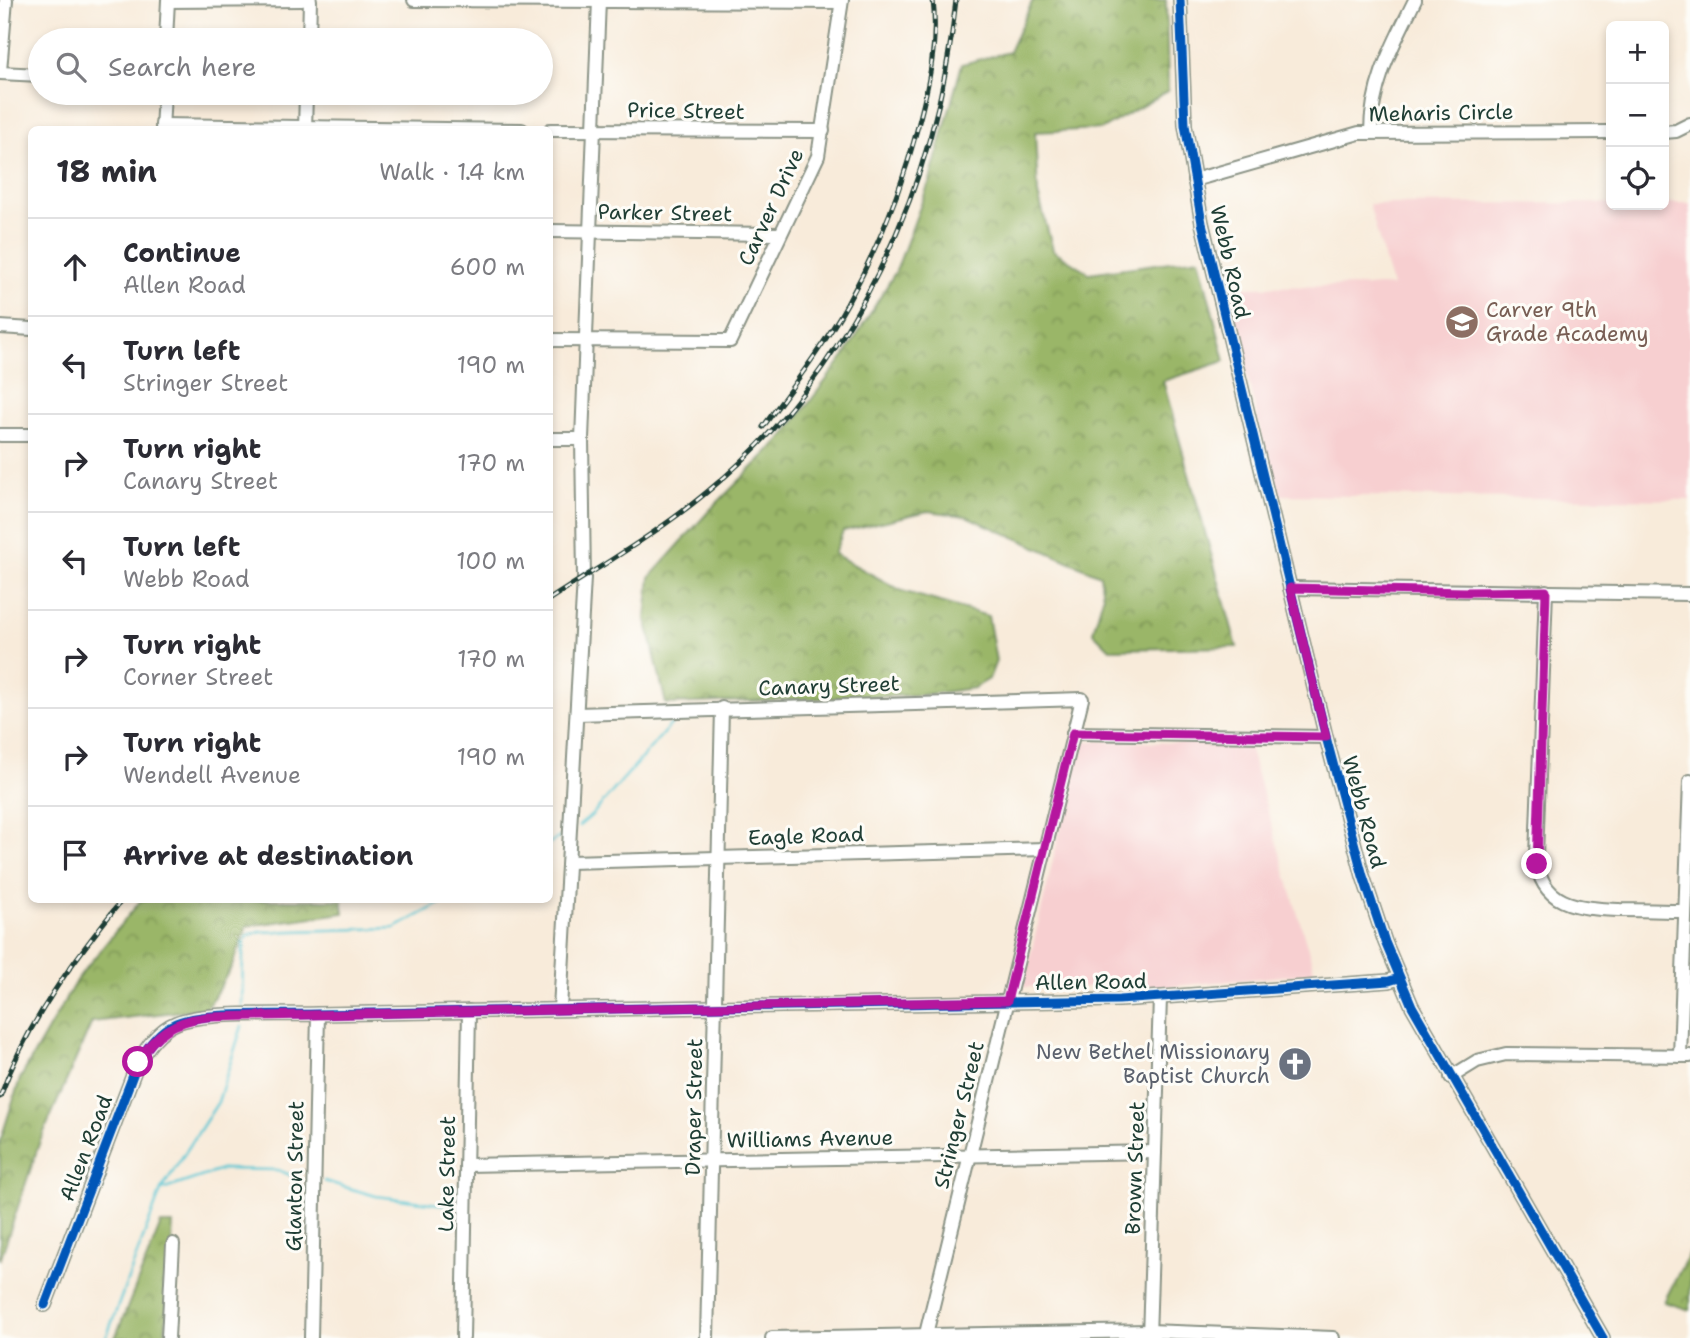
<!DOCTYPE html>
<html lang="en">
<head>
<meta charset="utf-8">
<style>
  :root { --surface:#fff; --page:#f2f2f3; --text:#2b2b33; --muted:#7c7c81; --line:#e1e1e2 }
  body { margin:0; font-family:"Shantell Sans",sans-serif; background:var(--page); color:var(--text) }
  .controls { position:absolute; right:21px; top:21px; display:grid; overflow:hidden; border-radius:10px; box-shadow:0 4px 10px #0003 }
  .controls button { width:63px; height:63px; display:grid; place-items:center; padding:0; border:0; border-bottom:2px solid var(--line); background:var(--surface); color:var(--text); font:35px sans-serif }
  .stop { position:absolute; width:21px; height:21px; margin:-16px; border:5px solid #b5179e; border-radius:50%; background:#fff }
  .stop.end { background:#b5179e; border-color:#fff; box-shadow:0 2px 7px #0008 }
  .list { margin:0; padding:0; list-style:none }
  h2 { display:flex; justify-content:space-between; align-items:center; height:91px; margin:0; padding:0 28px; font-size:30px }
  h2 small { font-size:23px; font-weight:400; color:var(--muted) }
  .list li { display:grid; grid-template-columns:46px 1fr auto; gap:21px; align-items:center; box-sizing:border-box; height:98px; padding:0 28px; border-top:2px solid var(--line) }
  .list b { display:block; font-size:26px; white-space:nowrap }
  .list p { margin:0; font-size:23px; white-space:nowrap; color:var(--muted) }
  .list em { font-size:23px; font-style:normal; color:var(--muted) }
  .icon { flex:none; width:38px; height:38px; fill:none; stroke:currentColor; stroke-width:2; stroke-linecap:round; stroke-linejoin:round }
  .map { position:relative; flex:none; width:1690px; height:1338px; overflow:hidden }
  .search { position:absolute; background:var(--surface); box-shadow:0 4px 10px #0003; left:28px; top:28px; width:525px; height:77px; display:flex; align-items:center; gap:18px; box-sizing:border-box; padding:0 24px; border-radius:38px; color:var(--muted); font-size:26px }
  .panel { position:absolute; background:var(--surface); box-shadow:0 4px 10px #0003; left:28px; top:126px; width:525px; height:777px; border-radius:10px }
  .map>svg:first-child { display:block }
  .built { fill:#f7cfd0 }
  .forest { fill:url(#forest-crowns); stroke:#5c7a4e; stroke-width:2 }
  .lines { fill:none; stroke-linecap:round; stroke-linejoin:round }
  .stream { stroke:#5ac6d3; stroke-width:2.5 }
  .minor-casing { stroke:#8c9487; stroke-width:16 }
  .minor { stroke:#fff; stroke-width:12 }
  .rail-casing { stroke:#1f3d34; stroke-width:5 }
  .rail { stroke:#fdfcf7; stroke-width:2.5; stroke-dasharray:8; stroke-linecap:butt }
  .cycleway-casing { stroke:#fdfcf7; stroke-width:13 }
  .cycleway { stroke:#0057b8; stroke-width:9 }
  .route { stroke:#b5179e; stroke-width:9 }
  .labels { text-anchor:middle; stroke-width:6; stroke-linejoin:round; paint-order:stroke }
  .street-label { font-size:21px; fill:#1f3d34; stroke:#fdfcf7 }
  .education-label { font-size:21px; fill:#785e54; stroke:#fdfcf7; text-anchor:start }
  .worship-label { font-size:21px; fill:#5b616d; stroke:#fdfcf7; text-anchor:end }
</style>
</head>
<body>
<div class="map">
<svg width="1690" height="1338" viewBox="0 0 1690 1338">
  <defs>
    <pattern id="forest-crowns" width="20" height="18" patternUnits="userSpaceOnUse" patternTransform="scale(1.75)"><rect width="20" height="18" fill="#9ab668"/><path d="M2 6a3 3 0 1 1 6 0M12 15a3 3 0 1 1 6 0" fill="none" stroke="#7d9556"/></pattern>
  </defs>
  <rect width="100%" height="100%" fill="#fdfcf7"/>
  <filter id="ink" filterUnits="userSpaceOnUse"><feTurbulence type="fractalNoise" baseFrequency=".0143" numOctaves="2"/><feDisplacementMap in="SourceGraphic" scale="14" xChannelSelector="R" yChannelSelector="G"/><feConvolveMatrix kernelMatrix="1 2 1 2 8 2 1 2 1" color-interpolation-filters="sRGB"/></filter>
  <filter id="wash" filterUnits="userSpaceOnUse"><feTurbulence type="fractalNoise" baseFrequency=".00686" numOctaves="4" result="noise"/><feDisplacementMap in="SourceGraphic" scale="28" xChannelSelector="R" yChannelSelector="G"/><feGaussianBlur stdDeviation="1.57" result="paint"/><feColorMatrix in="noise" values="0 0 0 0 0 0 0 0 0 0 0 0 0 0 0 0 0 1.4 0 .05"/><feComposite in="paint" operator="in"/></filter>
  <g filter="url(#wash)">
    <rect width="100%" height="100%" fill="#f8ebda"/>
    <g class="built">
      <path d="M 1611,203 L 1690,203 L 1690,500 L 1276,495 L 1226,287 L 1392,286 L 1369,204 Z"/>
      <path d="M 1081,741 L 1248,744 L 1315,973 L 1163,987 L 1023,987 Z"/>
    </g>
    <g class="forest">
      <path d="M 1033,0 L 1166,0 L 1168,91 L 1102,129 L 1035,132 L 1038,194 L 1053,250 L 1089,273 L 1199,258 L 1225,361 L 1163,381 L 1237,647 L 1110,649 L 1093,632 L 1103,597 L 1100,575 L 966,516 L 928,511 L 843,531 L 834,554 L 902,591 L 988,616 L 996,661 L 989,679 L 974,688 L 921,695 L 666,704 L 646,618 L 650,577 L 709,511 L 784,436 L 845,355 L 896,271 L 930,180 L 962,64 L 1009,52 Z"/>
      <path d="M 141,900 L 342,900 L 344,913 L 247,926 L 232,966 L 207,1008 L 92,1022 L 40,1141 L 0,1260 L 0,1142 L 20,1079 L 77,979 Z"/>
      <path d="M 161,1224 L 173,1224 L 165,1338 L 115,1338 Z"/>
      <path d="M 1690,1251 L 1690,1310 L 1664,1302 Z"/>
    </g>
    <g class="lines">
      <g class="stream">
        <path d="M 579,826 L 592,815 L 673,722"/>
        <path d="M 550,843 L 560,837"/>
        <path d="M 242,1008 L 243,951 L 244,942 L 248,935 L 259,932 L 395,928 L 447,900"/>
        <path d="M 324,1181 L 376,1196 L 454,1206"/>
        <path d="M 162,1190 L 224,1169 L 278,1170 L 300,1179"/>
        <path d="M 106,1338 L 161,1190 L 218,1102 L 242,1026"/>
      </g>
    </g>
  </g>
  <g filter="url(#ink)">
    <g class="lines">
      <g class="minor-casing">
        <g id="minor">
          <path d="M 414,0 L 841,2"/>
          <path d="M 1180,0 L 1185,125 L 1202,223 L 1326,737 L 1363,876 L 1385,942 L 1412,1006 L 1603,1338"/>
          <path d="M 168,1 L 302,0"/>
          <path d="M 166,40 L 168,0"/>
          <path d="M 309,40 L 310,0"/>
          <path d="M 0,71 L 6,0"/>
          <path d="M 0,73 L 40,75"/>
          <path d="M 162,125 L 522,130"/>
          <path d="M 162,130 L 164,93"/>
          <path d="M 305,130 L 306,93"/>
          <path d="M 550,130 L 823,131"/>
          <path d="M 1371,132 C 1371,83 1394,43 1415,0"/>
          <path d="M 1664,132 L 1676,131 L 1690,124"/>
          <path d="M 1194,180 L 1359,133 L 1611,132"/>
          <path d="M 550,231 L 780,234"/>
          <path d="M 0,327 L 32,329"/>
          <path d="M 550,340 L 730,341 L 818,156 L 842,0"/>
          <path d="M 0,435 L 32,435"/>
          <path d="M 550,439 L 582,439"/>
          <path d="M 1290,588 L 1690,594"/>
          <path d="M 1546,591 L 1536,856 C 1540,907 1579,908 1620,910 C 1642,910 1663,911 1685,911"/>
          <path d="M 577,714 L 1082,699 L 925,1338"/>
          <path d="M 1073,733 L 1326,737"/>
          <path d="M 569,862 L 1045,849"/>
          <path d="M 560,1009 L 584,578 L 582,439 L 599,0"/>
          <path d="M 1680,1056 L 1690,781"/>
          <path d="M 1451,1077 L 1477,1061 L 1506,1054 L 1690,1056"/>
          <path d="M 466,1165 L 1155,1152"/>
          <path d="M 45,1305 L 138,1062 C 148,1046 159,1030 176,1023 C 206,1011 282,1015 318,1014 L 1119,1000 L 1389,981 L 1399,978"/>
          <path d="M 1149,1337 L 1160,998"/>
          <path d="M 168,1338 L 173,1244"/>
          <path d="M 311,1338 L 318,1014"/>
          <path d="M 463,1338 L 469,1011"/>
          <path d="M 707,1338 L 722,708"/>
          <path d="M 772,1338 L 1149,1331 L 1333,1338"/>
        </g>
      </g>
      <use href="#minor" class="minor"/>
      <g class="rail-casing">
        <g id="rail">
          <path d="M 763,427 C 792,387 823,347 847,304 C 878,248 902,188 918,126 C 929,84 938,43 933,0"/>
          <path d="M 550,599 C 602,565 658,533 707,492 C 853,372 937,186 956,0"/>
          <path d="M 0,1097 C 26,1024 74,959 122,900"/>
        </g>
      </g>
      <use href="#rail" class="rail"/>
      <g class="cycleway-casing">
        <g id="cycleway">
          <path d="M 1180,0 L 1185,125 L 1202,223 L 1326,737 L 1363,876 L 1385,942 L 1412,1006 L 1603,1338"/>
          <path d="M 45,1305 L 138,1062 C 148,1046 159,1030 176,1023 C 206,1011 282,1015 318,1014 L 1119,1000 L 1389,981 L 1399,978"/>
        </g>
      </g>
      <use href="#cycleway" class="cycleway"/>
    </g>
  </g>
  <g class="lines" filter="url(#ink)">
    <path class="route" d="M 138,1062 C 155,1033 174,1021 207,1017 L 1007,1001 L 1073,733 L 1326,737 L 1290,588 L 1467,592 L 1546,591 L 1537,864"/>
  </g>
  <defs>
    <g id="school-disc" transform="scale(1.75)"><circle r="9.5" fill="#8d6e63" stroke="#fdfcf7"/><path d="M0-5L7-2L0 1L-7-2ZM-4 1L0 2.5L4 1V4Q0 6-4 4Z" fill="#fff"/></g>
    <g id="church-disc" transform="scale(1.75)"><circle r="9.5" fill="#6b7280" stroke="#fdfcf7"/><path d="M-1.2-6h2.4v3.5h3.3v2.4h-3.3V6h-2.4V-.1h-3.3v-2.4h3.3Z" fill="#fff"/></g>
  </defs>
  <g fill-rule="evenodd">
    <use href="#school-disc" x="1462" y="322"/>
    <use href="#church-disc" x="1295" y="1064"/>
  </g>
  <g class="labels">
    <g class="street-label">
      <text transform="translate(686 111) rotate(1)" y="7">Price Street</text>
      <text transform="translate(1441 113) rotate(-1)" y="7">Meharis Circle</text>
      <text transform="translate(771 207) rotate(-65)" y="7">Carver Drive</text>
      <text transform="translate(665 213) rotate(1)" y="7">Parker Street</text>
      <text transform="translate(1230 262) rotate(77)" y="7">Webb Road</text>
      <text transform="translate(829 686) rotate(-2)" y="7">Canary Street</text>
      <text transform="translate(1364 812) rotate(75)" y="7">Webb Road</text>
      <text transform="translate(806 836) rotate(-2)" y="7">Eagle Road</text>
      <text transform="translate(1091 982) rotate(-1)" y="7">Allen Road</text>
      <text transform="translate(694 1107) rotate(-89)" y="7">Draper Street</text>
      <text transform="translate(959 1115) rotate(-76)" y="7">Stringer Street</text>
      <text transform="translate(810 1139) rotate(-1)" y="7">Williams Avenue</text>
      <text transform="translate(86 1148) rotate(-69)" y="7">Allen Road</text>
      <text transform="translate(1135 1168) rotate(-88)" y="7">Brown Street</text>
      <text transform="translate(447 1174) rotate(-89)" y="7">Lake Street</text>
      <text transform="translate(295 1176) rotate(-89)" y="7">Glanton Street</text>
    </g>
    <g class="education-label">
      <text x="1486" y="317">Carver 9th<tspan x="1486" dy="24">Grade Academy</tspan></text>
    </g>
    <g class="worship-label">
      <text x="1270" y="1059">New Bethel Missionary<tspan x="1270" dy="24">Baptist Church</tspan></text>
    </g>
  </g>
</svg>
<div class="controls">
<button>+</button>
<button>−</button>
<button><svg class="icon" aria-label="locate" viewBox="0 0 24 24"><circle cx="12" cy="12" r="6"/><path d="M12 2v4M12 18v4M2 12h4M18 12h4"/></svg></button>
</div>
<div class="stop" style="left:138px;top:1062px"></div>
<div class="stop end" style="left:1537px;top:864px"></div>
<div class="search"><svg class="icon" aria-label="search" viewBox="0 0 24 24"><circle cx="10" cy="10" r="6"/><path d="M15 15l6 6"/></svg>Search here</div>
<section class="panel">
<h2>18 min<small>Walk · 1.4 km</small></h2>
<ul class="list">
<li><svg class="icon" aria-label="ahead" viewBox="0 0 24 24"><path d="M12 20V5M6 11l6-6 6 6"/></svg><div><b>Continue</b><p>Allen Road</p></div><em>600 m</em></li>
<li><svg class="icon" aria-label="left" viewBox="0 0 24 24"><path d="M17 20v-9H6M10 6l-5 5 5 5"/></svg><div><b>Turn left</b><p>Stringer Street</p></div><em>190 m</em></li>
<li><svg class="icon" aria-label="right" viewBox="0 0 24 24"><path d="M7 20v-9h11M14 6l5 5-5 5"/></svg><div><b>Turn right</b><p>Canary Street</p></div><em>170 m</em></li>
<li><svg class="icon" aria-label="left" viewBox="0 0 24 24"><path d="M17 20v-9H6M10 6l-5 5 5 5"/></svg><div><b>Turn left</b><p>Webb Road</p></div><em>100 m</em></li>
<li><svg class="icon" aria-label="right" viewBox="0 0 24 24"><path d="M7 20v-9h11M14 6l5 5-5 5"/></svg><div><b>Turn right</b><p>Corner Street</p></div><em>170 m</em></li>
<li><svg class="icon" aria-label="right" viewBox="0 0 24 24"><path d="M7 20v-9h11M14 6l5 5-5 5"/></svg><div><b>Turn right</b><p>Wendell Avenue</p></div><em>190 m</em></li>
<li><svg class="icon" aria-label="arrive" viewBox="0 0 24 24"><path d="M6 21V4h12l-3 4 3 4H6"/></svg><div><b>Arrive at destination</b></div></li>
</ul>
</section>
</div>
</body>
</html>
